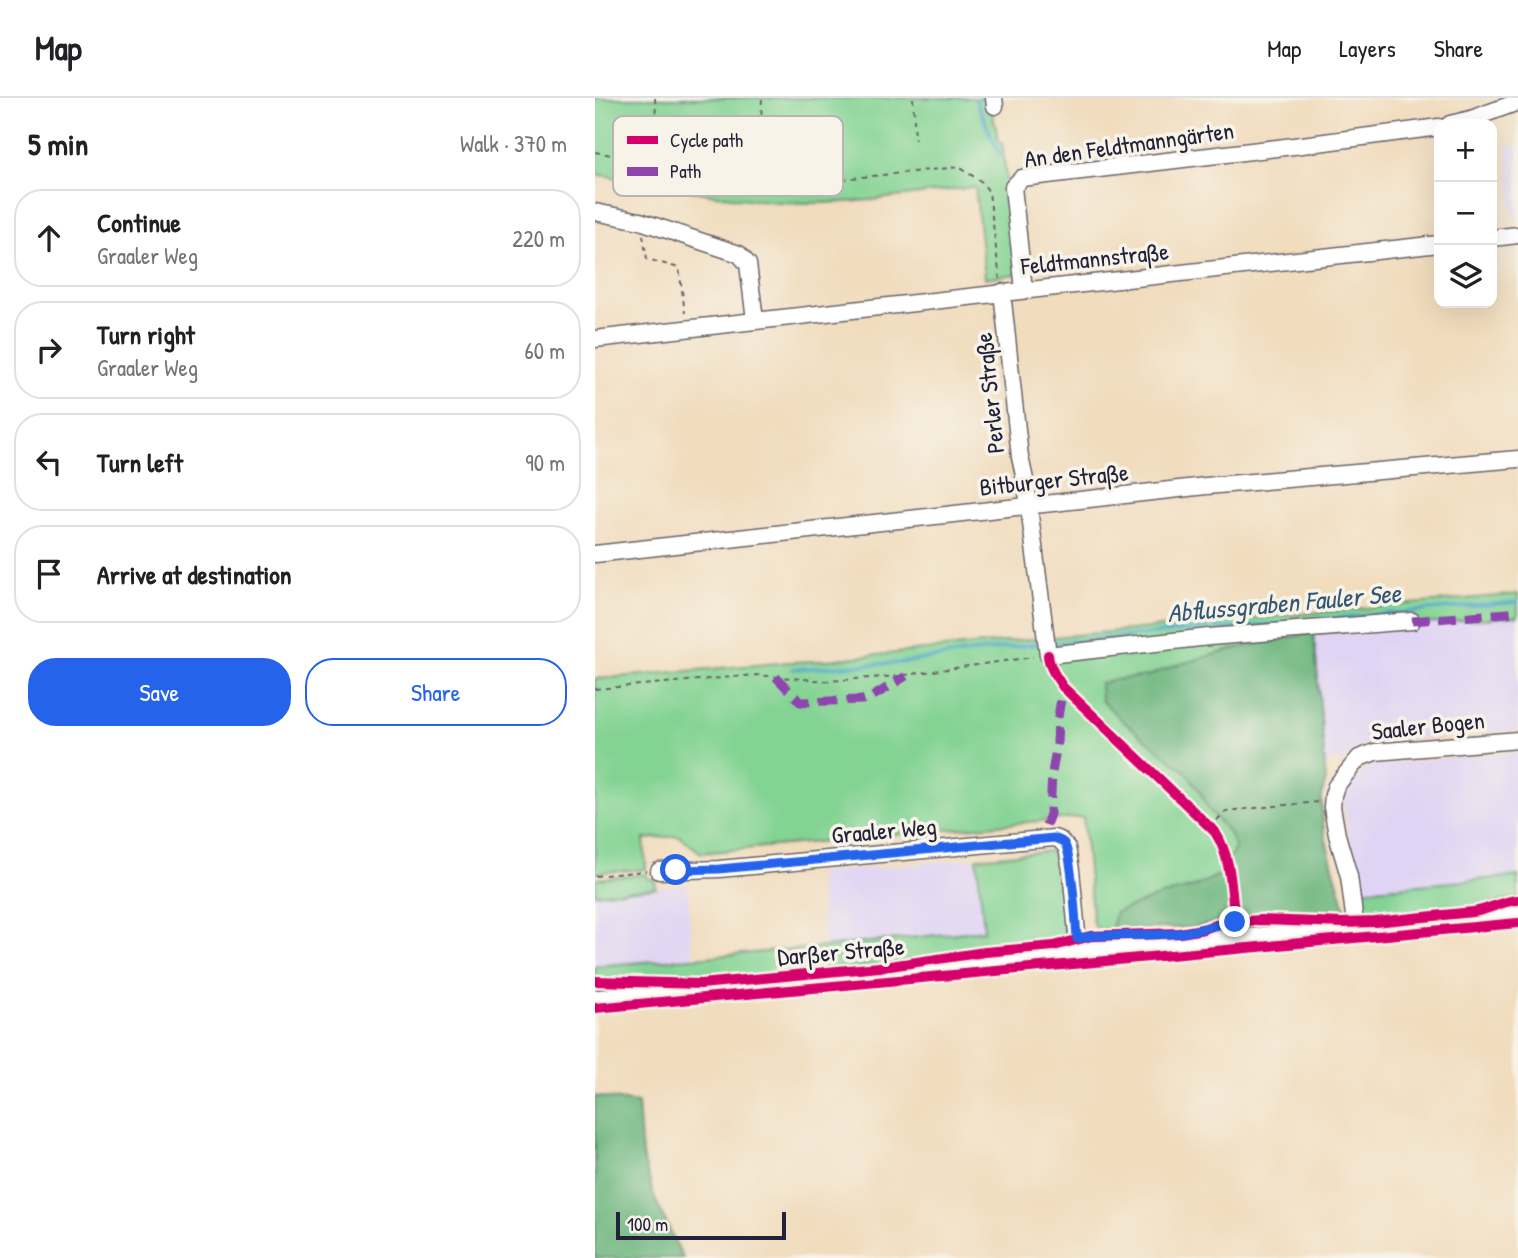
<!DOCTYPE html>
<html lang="en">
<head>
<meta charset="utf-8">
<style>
  :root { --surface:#fff; --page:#f2f2f2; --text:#202124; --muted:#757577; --line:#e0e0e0; --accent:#2563eb }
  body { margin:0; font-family:"Patrick Hand",sans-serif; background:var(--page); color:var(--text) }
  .controls { position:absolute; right:21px; top:21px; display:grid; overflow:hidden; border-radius:14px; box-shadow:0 7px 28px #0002 }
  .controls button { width:63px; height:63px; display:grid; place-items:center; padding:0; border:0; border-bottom:2px solid var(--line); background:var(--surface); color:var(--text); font:35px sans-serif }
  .scale { position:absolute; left:21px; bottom:18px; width:170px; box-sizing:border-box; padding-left:7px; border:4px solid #22223b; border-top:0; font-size:19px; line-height:24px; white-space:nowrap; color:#22223b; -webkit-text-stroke:5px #f7f3e8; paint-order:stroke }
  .stop { position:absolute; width:21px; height:21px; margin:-16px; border:5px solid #2563eb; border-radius:50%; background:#fff }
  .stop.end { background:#2563eb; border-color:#fff; box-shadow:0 2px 7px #0008 }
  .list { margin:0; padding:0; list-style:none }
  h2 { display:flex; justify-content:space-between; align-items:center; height:91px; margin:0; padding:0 28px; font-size:30px }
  h2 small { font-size:23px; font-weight:400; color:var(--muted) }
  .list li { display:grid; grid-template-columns:46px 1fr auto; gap:21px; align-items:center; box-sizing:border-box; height:98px; margin:0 14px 14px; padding:0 14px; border:2px solid var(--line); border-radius:28px }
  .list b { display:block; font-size:26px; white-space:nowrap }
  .list p { margin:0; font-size:23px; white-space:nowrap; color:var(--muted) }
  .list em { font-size:23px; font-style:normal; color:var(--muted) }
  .actions { display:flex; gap:14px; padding:21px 28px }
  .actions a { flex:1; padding:16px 0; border:2px solid var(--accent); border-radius:28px; text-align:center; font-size:24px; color:var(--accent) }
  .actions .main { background:var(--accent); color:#fff }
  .icon { flex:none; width:38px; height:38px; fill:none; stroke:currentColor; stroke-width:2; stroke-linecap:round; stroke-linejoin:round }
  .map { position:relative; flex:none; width:923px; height:1160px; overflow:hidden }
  header { display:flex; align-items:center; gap:42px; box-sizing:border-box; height:98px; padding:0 35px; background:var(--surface); border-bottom:2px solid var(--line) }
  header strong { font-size:33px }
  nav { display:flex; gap:38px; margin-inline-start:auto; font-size:24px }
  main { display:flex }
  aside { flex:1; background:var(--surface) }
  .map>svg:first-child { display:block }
  .built { fill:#e0d4f4 }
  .green { fill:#83d393; stroke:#527a67; stroke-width:2 }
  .forest { fill:#6ab57d; stroke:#466c5c; stroke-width:2 }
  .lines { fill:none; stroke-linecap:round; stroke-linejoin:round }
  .stream { stroke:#4aa5c8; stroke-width:3.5 }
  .minor-casing { stroke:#6a6368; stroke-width:19 }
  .major-casing { stroke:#6a6368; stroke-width:24 }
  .path { stroke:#6a6368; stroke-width:2; stroke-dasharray:5 5; stroke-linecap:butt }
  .minor { stroke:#fff; stroke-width:16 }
  .major { stroke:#fff; stroke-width:21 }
  .quiet { stroke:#8e44ad; stroke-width:9; stroke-dasharray:18 9; stroke-linecap:butt }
  .cycleway-casing { stroke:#f7f3e8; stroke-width:15 }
  .cycleway { stroke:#d6006c; stroke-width:10 }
  .route { stroke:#2563eb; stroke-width:9 }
  .labels { text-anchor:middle; stroke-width:7; stroke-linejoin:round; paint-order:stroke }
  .street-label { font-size:24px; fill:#22223b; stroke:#f7f3e8 }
  .water-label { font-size:26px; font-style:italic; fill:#325673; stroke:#f7f3e8 }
  .key { fill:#f7f3e8; stroke:#b7b4b4; stroke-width:2 }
  .key-label { font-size:19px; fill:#22223b }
</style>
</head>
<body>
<header>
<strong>Map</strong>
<nav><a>Map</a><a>Layers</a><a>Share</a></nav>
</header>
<main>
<aside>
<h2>5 min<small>Walk · 370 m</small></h2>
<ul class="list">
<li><svg class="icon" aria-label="ahead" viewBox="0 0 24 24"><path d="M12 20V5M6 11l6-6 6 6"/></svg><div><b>Continue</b><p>Graaler Weg</p></div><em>220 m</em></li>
<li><svg class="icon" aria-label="right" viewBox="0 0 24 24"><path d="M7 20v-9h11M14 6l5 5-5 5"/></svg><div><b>Turn right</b><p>Graaler Weg</p></div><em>60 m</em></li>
<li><svg class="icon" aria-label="left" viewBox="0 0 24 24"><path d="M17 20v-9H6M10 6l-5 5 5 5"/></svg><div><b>Turn left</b></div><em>90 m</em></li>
<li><svg class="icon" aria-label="arrive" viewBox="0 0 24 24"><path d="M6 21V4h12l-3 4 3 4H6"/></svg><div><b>Arrive at destination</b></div></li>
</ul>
<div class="actions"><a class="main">Save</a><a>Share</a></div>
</aside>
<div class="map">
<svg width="923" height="1160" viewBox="0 0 923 1160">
  <rect width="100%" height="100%" fill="#f7f3e8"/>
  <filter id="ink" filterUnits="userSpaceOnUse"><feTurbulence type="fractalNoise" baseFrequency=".0143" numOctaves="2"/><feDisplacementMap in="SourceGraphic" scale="14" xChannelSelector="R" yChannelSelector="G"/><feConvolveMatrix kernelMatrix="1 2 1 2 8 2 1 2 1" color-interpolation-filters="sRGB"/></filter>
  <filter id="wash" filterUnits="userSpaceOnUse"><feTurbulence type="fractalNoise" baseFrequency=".00686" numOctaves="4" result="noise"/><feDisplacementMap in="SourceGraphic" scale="28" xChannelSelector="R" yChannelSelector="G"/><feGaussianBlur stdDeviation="1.57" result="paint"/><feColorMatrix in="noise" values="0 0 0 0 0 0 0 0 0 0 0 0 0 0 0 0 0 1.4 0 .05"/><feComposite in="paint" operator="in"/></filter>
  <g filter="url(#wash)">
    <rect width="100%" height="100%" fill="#f1dcbd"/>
    <g class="built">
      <path d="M 923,48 L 923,120 L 918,120 L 911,49 Z"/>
      <path d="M 923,518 L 923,632 L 774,645 L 761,650 L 745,666 L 739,660 L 730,670 L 719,535 Z"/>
      <path d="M 923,654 L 923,778 L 768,792 L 753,737 L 750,718 L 749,702 L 753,691 L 769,672 L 779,667 Z"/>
      <path d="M 382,760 L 389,832 L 229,849 L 223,775 Z"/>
      <path d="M 92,787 L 98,860 L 0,868 L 0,796 Z"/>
    </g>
    <g class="green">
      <path d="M 0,0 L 394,0 L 404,44 L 407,44 L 423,176 L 390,180 L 380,89 C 325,95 269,106 213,105 C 141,104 71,88 0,76 Z"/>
      <path d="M 923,496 L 923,518 L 719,535 L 731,683 C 716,714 742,777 750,811 L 748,824 L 649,820 L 597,829 L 504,832 L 498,826 L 488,719 L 106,755 L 84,738 L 49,741 L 51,771 L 0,775 L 0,581 L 195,564 L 222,563 L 438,541 Z"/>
      <path d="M 455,753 L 461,757 L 470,835 L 465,840 L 465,844 L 460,846 L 389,853 L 302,866 L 104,884 L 0,881 L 0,868 L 229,849 L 389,832 L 382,760 Z"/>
      <path d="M 764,773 L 768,792 L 923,778 L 923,800 L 910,802 L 882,812 L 775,823 L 768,805 Z"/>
      <path d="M 52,776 L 52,780 L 60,782 L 61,790 L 0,796 L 0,781 Z"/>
    </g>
    <g class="forest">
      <path d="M 719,535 L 731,683 C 716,714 742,777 750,811 L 748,824 L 649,820 L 597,829 L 517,832 L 518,822 L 521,814 L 564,798 L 599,789 L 628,775 L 640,750 L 634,735 L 613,711 L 605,694 L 591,674 L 529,624 L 506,602 L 505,586 L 517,582 L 553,578 L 578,568 L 646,549 Z"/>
      <path d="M 0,998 L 43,1005 L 47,1057 L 60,1101 L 88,1160 L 0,1160 Z"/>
    </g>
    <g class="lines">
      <g class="stream">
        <path d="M 380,0 L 404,56"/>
        <path d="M 621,531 L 923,504"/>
        <path d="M 458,545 L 613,531"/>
        <path d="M 198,571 L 305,565 L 385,553 L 443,546"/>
      </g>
    </g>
  </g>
  <g filter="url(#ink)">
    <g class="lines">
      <g class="minor-casing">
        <g id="minor">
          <path d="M 399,0 L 400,8"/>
          <path d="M 855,26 L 876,21 L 923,4"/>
          <path d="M 0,114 L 45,123 L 144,156 L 153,166 L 160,222"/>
          <path d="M 897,140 L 923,137"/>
          <path d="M 429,192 L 418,89 L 427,80 L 707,47 L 844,29"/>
          <path d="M 407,194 L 425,359 L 431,386 L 453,557 L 614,539 L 817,523"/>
          <path d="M 0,241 L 844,146"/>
          <path d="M 0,456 L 611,388 L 923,361"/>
          <path d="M 64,773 L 124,771 L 459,740 L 465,742 L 472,750 L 476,772 L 484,856"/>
          <path d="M 761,833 L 754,778 L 742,737 L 737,709 L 738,697 L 741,688 L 764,660 L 780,654 L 923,642"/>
        </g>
      </g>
      <g class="major-casing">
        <path id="major" d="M 0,903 L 331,872 L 484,856 L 923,819"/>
      </g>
      <g class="path">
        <path d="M 60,0 L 62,38"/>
        <path d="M 318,0 L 320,42"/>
        <path d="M 0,54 L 138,79 L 179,84 L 220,84 L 364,69 L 387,84 L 394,94 L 405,182"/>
        <path d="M 165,56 L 167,0"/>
        <path d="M 48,137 L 52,161 L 84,170 L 90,215"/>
        <path d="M 0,591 L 161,577 L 232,583 L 303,578 L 438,559"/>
        <path d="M 615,729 L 631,713 L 722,704"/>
        <path d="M 0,778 L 51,773"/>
      </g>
      <use href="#minor" class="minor"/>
      <use href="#major" class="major"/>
      <g class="quiet">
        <path d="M 817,523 L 923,514"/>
        <path d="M 181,579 L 205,604 L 267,602 L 277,599 L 311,578"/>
        <path d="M 451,727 L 455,716 L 457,675 L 462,646 L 463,619 L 468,589"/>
      </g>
      <g class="cycleway-casing">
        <g id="cycleway">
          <path d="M 453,557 C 454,569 461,579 468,589 L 620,734 C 637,760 636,793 640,824"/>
          <path d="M 0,883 L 106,886 L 295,868 L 390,854 L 459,848 L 496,838 L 584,835 L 609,831 L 621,826 L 640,824 L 665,822 L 748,825 L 780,824 L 878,814 C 894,812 906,803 923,802"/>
          <path d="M 0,910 L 923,825"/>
        </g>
      </g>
      <use href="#cycleway" class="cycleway"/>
    </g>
  </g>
  <g class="lines" filter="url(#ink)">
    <path class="route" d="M 81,772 L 124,771 L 459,740 C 463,742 466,742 469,745 C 477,755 481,825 482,841 L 496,838 C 526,837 556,838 586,835 C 604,832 622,826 640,824"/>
  </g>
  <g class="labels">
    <g class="street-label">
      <text transform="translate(534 47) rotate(-8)" y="8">An den Feldtmanngärten</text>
      <text transform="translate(500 161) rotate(-6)" y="8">Feldtmannstraße</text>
      <text transform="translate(395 295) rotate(-96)" y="8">Perler Straße</text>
      <text transform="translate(459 382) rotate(-6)" y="8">Bitburger Straße</text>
      <text transform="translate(833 628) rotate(-6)" y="8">Saaler Bogen</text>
      <text transform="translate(289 733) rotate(-5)" y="8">Graaler Weg</text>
      <text transform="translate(246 854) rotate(-5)" y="8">Darßer Straße</text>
    </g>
    <g class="water-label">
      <text transform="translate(689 505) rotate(-5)" y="9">Abflussgraben Fauler See</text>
    </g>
  </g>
  <rect x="18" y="18" width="230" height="80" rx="10" class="key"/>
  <rect x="32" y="38" width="31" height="8" fill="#d6006c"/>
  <rect x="32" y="69" width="31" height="9" fill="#8e44ad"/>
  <g class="key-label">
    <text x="75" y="49">Cycle path</text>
    <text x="75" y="80">Path</text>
  </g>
</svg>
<div class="controls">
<button>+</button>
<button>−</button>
<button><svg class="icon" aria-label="layers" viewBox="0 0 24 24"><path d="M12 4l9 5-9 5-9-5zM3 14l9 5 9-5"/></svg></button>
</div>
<div class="scale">100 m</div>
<div class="stop" style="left:81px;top:772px"></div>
<div class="stop end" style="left:640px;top:824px"></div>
</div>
</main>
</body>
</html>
